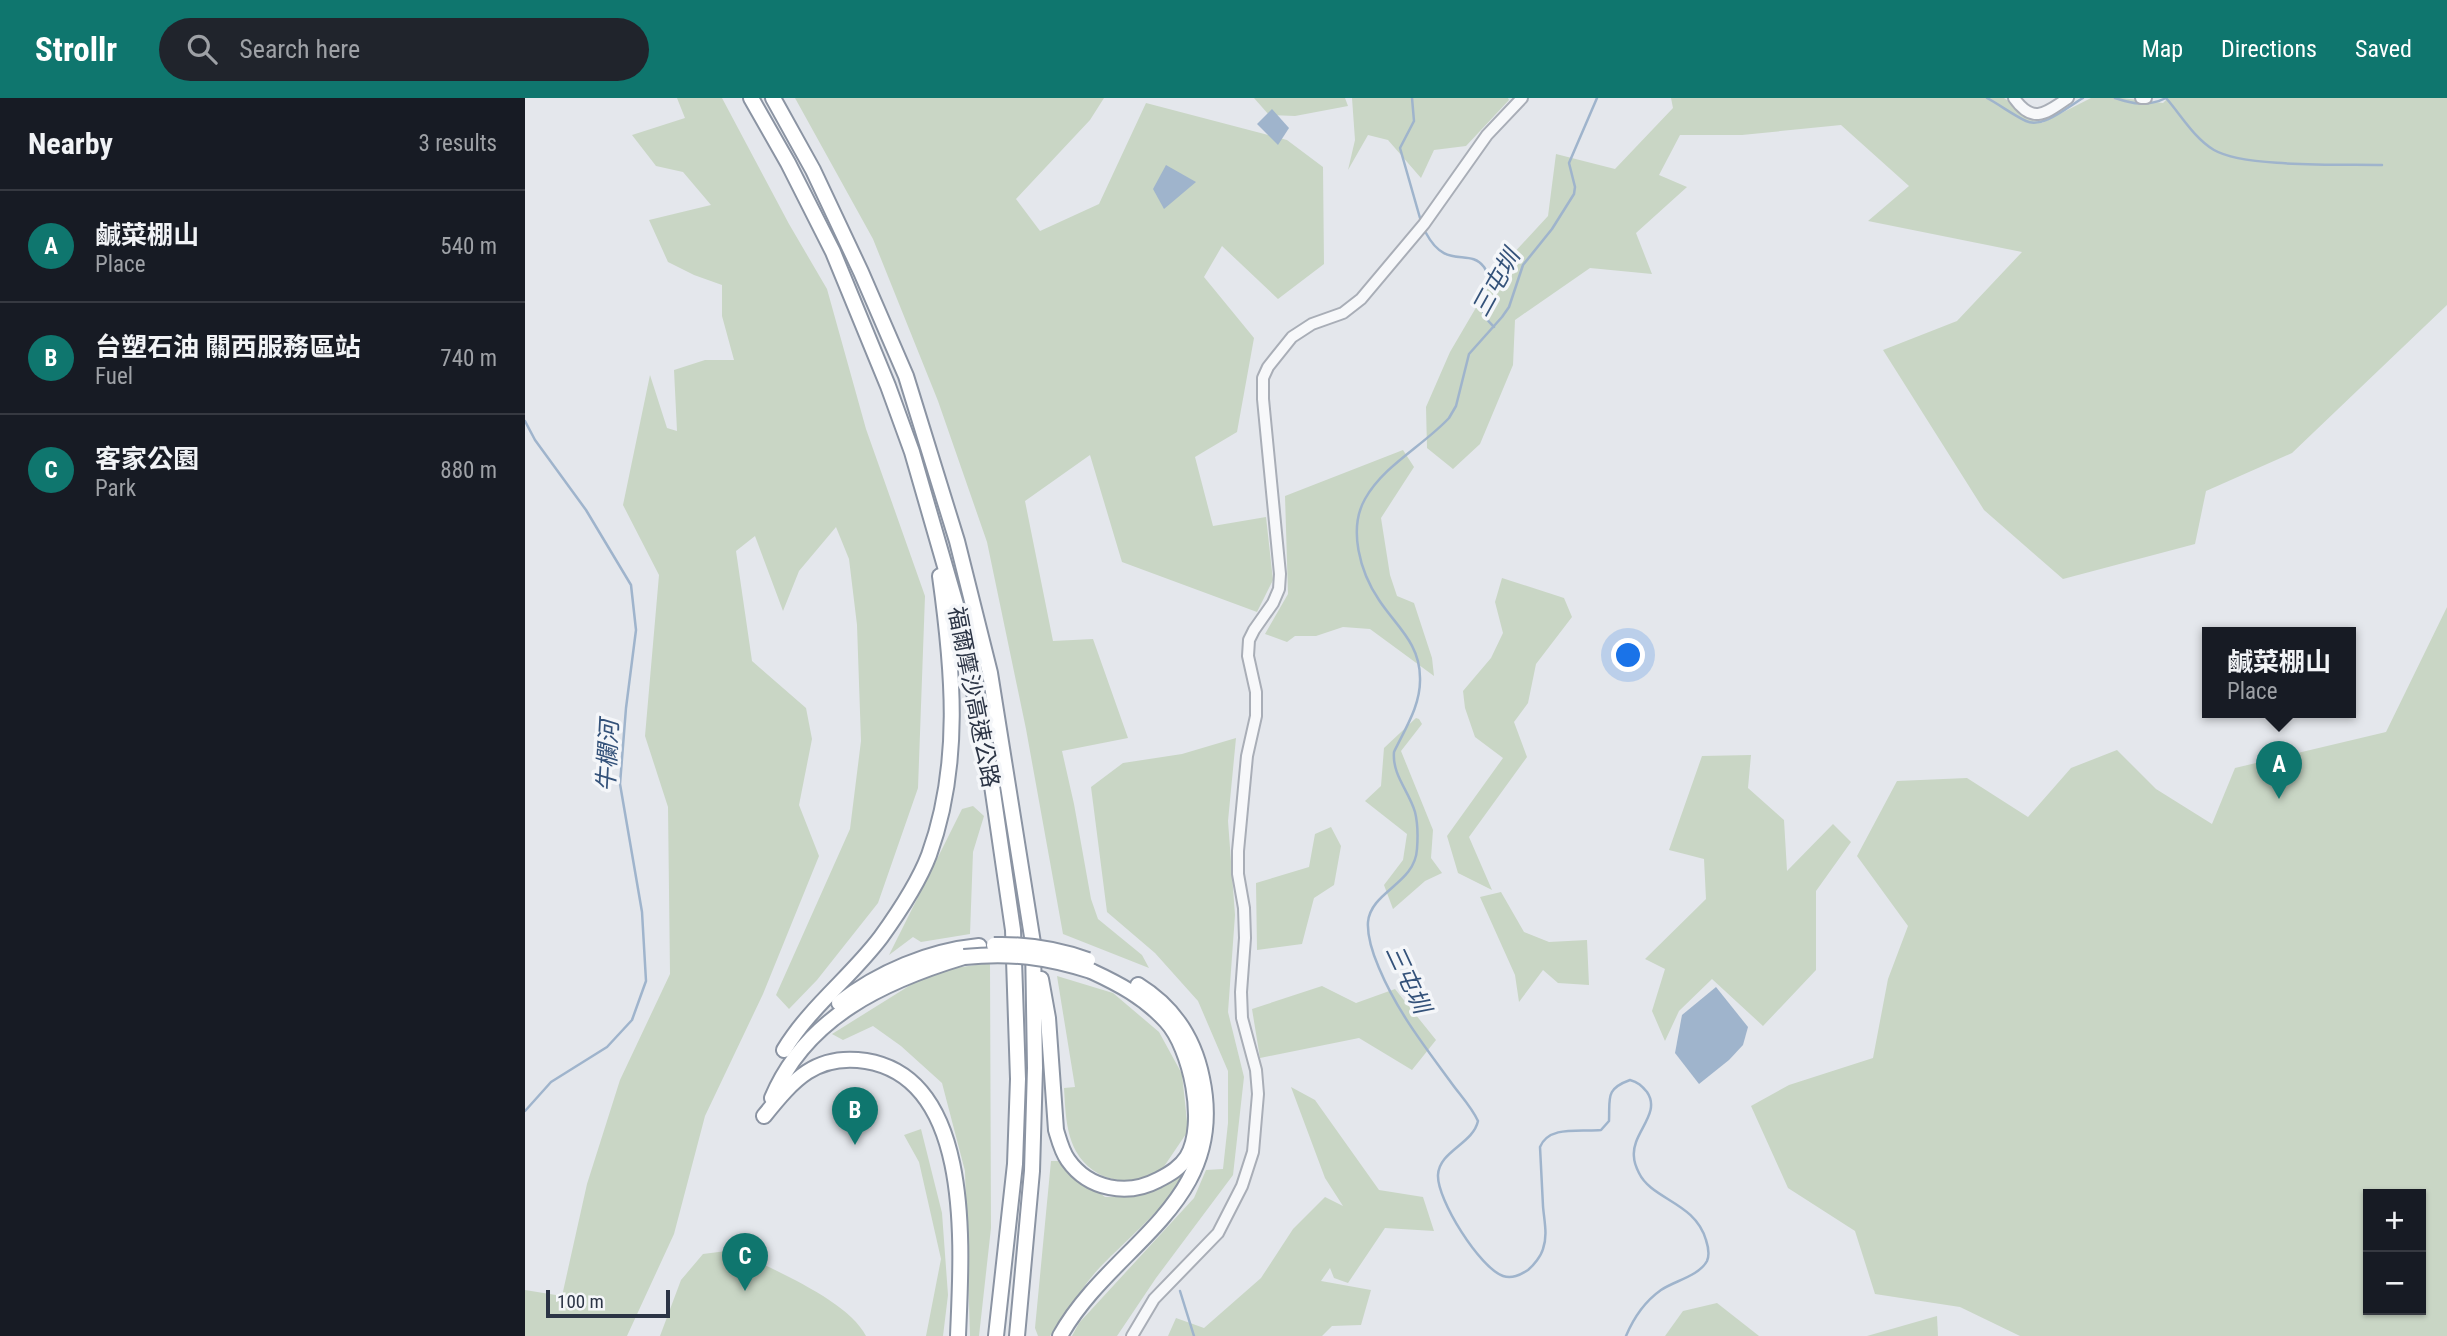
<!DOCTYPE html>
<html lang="en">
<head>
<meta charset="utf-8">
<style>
  :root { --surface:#171b24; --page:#20242c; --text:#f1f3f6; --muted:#9ea1a6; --line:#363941; --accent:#0f766e }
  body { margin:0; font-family:"Roboto Condensed","Noto Sans TC",sans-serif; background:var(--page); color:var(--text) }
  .controls { position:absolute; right:21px; bottom:21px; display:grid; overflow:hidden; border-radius:0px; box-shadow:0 2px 5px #0004 }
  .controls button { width:63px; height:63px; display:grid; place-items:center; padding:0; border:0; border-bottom:2px solid var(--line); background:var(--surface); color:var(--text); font:35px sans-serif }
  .scale { position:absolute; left:21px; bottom:18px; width:124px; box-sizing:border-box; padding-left:7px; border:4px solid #2b3445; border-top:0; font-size:19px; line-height:24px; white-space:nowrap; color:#2b3445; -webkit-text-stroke:5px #f4f6f9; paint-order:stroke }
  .you { position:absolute; left:1104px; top:558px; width:24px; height:24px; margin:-18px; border:5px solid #fff; border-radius:50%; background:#1a73e8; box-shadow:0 0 0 10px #1a73e833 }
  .badge { display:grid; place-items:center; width:46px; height:46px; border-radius:50%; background:var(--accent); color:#fff; font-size:23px; font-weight:700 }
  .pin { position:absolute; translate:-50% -58px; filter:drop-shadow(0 2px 4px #0008) }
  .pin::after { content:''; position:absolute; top:37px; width:24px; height:21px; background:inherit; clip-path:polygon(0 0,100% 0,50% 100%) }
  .popup { position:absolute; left:1677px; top:529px; width:154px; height:91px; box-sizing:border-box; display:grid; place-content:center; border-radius:0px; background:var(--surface); filter:drop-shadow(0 2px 5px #0005); font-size:23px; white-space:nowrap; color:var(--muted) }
  .popup b { font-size:26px; color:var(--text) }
  .popup::after { content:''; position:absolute; left:50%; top:100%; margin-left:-14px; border:14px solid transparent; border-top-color:var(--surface) }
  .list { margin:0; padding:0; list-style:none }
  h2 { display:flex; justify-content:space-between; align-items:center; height:91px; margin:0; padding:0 28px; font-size:30px }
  h2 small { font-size:23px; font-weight:400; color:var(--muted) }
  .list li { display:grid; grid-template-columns:46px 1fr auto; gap:21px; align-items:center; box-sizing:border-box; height:112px; padding:0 28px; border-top:2px solid var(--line) }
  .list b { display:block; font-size:26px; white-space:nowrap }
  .list p { margin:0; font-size:23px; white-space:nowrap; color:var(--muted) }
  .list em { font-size:23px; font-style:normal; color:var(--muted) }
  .icon { flex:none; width:38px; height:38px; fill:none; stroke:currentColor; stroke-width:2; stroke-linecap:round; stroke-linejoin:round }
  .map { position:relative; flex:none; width:1922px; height:1238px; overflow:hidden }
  header { display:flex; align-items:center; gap:42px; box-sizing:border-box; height:98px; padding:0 35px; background:var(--accent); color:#fff }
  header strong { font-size:33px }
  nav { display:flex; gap:38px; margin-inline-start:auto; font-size:24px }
  .search { width:490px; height:63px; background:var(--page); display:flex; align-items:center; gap:18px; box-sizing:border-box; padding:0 24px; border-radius:38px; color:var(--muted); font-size:26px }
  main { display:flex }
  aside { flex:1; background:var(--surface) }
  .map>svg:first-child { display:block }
  .green { fill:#c9d6c5; fill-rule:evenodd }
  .water { fill:#9fb4cc }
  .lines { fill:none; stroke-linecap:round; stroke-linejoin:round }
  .stream { stroke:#9fb4cc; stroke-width:2.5 }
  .minor-casing { stroke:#a9aeb7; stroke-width:14 }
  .highway-casing { stroke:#8b94a3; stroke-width:18 }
  .minor { stroke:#f7f8fa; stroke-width:10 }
  .highway { stroke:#fff; stroke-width:14 }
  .highway-bridge-casing { stroke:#8b94a3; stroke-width:18; stroke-linecap:butt }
  .highway-bridge { stroke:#fff; stroke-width:14 }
  .labels { text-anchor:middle; stroke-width:7; stroke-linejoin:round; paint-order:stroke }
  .street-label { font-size:23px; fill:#2b3445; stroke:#f4f6f9 }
  .water-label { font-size:24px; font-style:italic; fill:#34527a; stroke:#f4f6f9 }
</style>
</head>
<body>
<header>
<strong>Strollr</strong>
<div class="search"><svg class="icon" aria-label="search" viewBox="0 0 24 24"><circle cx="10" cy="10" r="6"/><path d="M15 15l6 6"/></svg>Search here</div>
<nav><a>Map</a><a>Directions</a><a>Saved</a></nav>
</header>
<main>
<aside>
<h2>Nearby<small>3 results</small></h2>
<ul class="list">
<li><span class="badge">A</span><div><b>鹹菜棚山</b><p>Place</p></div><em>540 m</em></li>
<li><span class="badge">B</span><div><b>台塑石油 關西服務區站</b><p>Fuel</p></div><em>740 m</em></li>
<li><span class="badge">C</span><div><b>客家公園</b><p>Park</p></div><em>880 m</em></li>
</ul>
</aside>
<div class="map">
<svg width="1922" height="1238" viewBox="0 0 1922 1238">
  <rect width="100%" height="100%" fill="#e4e7ec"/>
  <g class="green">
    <path d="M 152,0 L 197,0 L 264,126 L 302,191 L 341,331 L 400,498 L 393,690 L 353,805 L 292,882 L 264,911 L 251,897 L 325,731 L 336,643 L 332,527 L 324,461 L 311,429 L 274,473 L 258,513 L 230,438 L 211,453 L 227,563 L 281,610 L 287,641 L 274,707 L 294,758 L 238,896 L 180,1018 L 149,1136 L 102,1238 L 0,1238 L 0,1192 L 37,1198 L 62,1086 L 95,982 L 145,876 L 143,709 L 120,638 L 134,477 L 98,407 L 125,277 L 142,330 L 152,333 L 149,272 L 180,262 L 209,262 L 197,218 L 197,187 L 169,177 L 143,164 L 124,122 L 186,107 L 158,74 L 131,68 L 107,37 L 160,20 Z"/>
    <path d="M 270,0 L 579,0 L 565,22 L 491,101 L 515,133 L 574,106 L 621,5 L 762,42 L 798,69 L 799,166 L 753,201 L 697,148 L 679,179 L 729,240 L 712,334 L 670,359 L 688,428 L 741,419 L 748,482 L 732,514 L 597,464 L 565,357 L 500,403 L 528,543 L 568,541 L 603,640 L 537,653 L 549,706 L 566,801 L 573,821 L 617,857 L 624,870 L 538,836 L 501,631 L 462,444 L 413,303 L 348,141 Z"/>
    <path d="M 729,0 L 820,0 L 823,8 L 770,18 L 744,17 Z"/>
    <path d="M 827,0 L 983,0 L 984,2 L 941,48 L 909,52 L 896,80 L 863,42 L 843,37 L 823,72 L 830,42 Z"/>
    <path d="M 1146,0 L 1479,0 L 1517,25 L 1566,0 L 1597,0 L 1638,5 L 1643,0 L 1922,0 L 1922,207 L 1767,355 L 1681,393 L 1670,446 L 1538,481 L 1459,412 L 1358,252 L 1432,223 L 1497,154 L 1343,123 L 1384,88 L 1316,27 L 1217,37 L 1155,37 L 1134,77 L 1162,89 L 1111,135 L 1127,176 L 1065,170 L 990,222 L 988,267 L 955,346 L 928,371 L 902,350 L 901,309 L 925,254 L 973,172 L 1023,118 L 1031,56 L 1090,71 L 1148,10 Z"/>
    <path d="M 878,352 L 889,369 L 856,420 L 865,477 L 872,498 L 889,505 L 907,560 L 909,578 L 845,531 L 818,529 L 791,538 L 770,538 L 762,544 L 740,536 L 763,496 L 760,398 Z"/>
    <path d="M 977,480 L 1039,500 L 1047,519 L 1011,566 L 1003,605 L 989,624 L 1002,659 L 944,739 L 967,792 L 933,775 L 922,738 L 978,660 L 950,639 L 940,610 L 938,593 L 966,560 L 978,535 L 970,504 Z"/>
    <path d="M 1922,509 L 1922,1238 L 1495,1238 L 1435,1209 L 1350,1196 L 1330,1133 L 1263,1090 L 1226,1008 L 1264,987 L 1348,960 L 1363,881 L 1383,828 L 1332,758 L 1372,683 L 1442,680 L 1503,719 L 1546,670 L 1592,652 L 1631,691 L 1687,726 L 1710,670 L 1861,634 ZM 1843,1096 L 1896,1096 L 1896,1212 L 1843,1212 Z"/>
    <path d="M 891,620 L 894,621 L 897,626 L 876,653 L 908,732 L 906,760 L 917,775 L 900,783 L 868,811 L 859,787 L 878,762 L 882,736 L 840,703 L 856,688 L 859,650 Z"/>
    <path d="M 711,640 L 703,723 L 710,817 L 703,914 L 719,979 L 708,1077 L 631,1180 L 592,1238 L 547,1238 L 554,1225 L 669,1100 L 681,1072 L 698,1071 L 703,1025 L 703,973 L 673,903 L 630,855 L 582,814 L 566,689 L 598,665 L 657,656 Z"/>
    <path d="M 1226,657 L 1223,690 L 1259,722 L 1262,773 L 1308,726 L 1326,744 L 1291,793 L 1291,872 L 1238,928 L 1187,881 L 1154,913 L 1140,943 L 1127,913 L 1140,871 L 1120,861 L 1181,801 L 1179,761 L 1144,752 L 1177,658 Z"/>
    <path d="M 448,708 L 459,718 L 448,754 L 445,836 L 396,844 L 388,839 L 364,857 L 437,711 Z"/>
    <path d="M 806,729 L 816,748 L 809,787 L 789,800 L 777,846 L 732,852 L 731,785 L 784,769 L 790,736 Z"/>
    <path d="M 976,794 L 999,834 L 1024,844 L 1062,842 L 1064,887 L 1033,885 L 1018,872 L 994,904 L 990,877 L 955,799 Z"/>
    <path d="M 465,865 L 466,1130 L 454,1238 L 445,1238 L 440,1073 L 417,985 L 376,948 L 348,928 L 318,942 L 307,936 L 408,873 Z"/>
    <path d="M 532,878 L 588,895 L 634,934 L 657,976 L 663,1033 L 638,1070 L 611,1085 C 600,1082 584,1082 574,1076 C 541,1057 541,1023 539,990 L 550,989 Z"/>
    <path d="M 797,888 L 831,905 L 870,891 L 911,942 L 887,972 L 834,940 L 735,960 L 727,911 Z"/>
    <path d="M 766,989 L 790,1002 L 854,1092 L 898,1099 L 909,1133 L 860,1130 L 823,1185 L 809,1180 L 805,1170 L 796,1183 L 846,1192 L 836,1227 L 807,1228 L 797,1238 L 643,1238 L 651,1220 L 679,1230 L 736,1180 L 768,1131 L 800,1099 L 818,1108 L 800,1080 Z"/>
    <path d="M 396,1031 L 417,1115 L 423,1197 L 418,1238 L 401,1238 L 416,1161 L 394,1064 L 379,1037 Z"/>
    <path d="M 526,1063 L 534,1063 L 580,1099 L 605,1099 L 661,1071 C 658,1096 588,1153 569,1176 C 553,1195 539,1218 525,1238 L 513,1238 L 510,1230 Z"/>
    <path d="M 209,1152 C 246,1171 323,1202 341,1238 L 135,1238 L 156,1182 L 178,1156 Z"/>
    <path d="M 1192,1205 L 1234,1238 L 1140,1238 L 1158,1213 Z"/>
    <path d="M 1412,1218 L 1413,1238 L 1342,1238 Z"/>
  </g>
  <g class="water">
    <path d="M 747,11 L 764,30 L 753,47 L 732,26 Z"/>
    <path d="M 641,67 L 671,84 L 639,111 L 628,91 Z"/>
    <path d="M 1191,889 L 1223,929 L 1218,947 L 1204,962 L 1174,986 L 1150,955 L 1157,917 Z"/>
  </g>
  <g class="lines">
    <g class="stream">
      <path d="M 887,0 L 889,23 L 875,50 L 895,120"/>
      <path d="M 1072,0 L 1044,65 L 1050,89 L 1049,96 L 1027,131 L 998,167 L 984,209 L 977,219 L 944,256 L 931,308 L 924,320 C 898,348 859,367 840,401 C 823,431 835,474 854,502 C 871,528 895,545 895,580 C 896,607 880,631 869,654 C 867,677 884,693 890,714 C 893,726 893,738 892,751 C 890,786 846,793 843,824 C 842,839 848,856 854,870 C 872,913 898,946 925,983 C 934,996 946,1008 953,1023 C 948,1046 914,1053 913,1077 C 912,1102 955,1170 978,1178 C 987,1181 995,1177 1003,1172 C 1009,1167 1016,1158 1018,1151 C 1023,1137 1019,1122 1018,1108 C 1017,1088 1016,1069 1015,1049 C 1024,1027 1055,1034 1076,1032 L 1084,1023 C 1085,1000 1080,991 1105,982 C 1113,984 1117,988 1122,994 C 1137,1016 1106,1035 1109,1059 C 1109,1064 1112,1071 1114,1075 C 1127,1102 1170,1104 1181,1142 C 1183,1148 1185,1156 1182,1163 C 1174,1178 1149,1183 1136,1192 C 1119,1204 1109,1219 1101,1238"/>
      <path d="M 1462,0 C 1475,7 1488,17 1501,23 C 1518,31 1544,8 1558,0"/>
      <path d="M 1590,0 C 1608,6 1623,9 1641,0"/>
      <path d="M 1641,0 C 1656,17 1669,40 1689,52 C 1720,70 1819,66 1857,67"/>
      <path d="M 901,135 C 921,173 944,149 959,169 C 973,187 939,201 969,229"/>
      <path d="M 0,323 L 10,342 L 61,412 L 106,487 L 111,532 L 101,610 L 95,686 L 117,814 L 121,883 L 107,922 L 82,949 L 26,984 L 0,1013"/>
      <path d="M 655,1193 L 669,1238"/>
    </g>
    <g class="minor-casing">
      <g id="minor">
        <path d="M 1489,0 C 1508,27 1521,15 1543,0"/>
        <path d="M 1616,0 L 1621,0"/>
        <path d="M 607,1238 L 629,1201 L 693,1135 L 717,1088 L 728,1054 L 733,996 L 731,972 L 717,920 L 716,894 L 720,840 L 719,810 L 713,776 L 713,753 L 722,658 L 731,618 L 731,594 L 723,558 L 724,542 L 729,532 L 748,505 L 754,491 L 755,476 L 738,301 L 738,280 L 743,269 L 767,239 L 787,226 L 818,215 L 836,201 L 899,126 L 962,37 L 997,0"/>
      </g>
    </g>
    <g class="highway-casing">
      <g id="highway">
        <path d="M 226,0 L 263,65 L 308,154 L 363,288 L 387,354 L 432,510 L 465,674 L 488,832 L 493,981 L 490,1066 L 471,1238"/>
        <path d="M 248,0 L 288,72 L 336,174 L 381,278 L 432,443 L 465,575 L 508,845 L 510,970 L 507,1073 L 492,1238"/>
        <path d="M 516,881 L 523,920 L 531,1032 C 534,1042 537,1054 543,1062 C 564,1092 603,1098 633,1082 C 645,1076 655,1070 662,1059 C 682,1026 666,950 641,923 C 619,899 594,886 566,873"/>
        <path d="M 314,905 C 354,874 404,853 454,848"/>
        <path d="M 259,952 C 285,909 326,879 356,839 C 374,814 393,786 404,757 C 437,666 428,571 415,478"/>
        <path d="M 247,1000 C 281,919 359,883 439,859"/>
        <path d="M 239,1018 C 268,982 291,955 341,963 C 451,981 436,1157 433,1238"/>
        <path d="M 535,1238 C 586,1146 704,1107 677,980 C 669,940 647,908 613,887"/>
      </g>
    </g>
    <use href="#minor" class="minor"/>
    <use href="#highway" class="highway"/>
    <g class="highway-bridge-casing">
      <g id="highway-bridge">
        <path d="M 469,847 C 503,846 532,851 563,862"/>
        <path d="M 439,859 C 486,854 521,859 566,873"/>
      </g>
    </g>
    <use href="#highway-bridge" class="highway-bridge"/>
  </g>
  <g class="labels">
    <g class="street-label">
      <text transform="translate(449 599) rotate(79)" y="8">福爾摩沙高速公路</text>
    </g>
    <g class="water-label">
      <text transform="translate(971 185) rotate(-61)" y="8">三屯圳</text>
      <text transform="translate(83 658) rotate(-87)" y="8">牛欄河</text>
      <text transform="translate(883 881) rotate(65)" y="8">三屯圳</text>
    </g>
  </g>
</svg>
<div class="controls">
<button>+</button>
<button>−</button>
</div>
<div class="scale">100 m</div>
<div class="you"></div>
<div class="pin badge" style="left:1754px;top:701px">A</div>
<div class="popup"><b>鹹菜棚山</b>Place</div>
<div class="pin badge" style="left:330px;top:1047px">B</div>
<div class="pin badge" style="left:220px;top:1193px">C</div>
</div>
</main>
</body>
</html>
